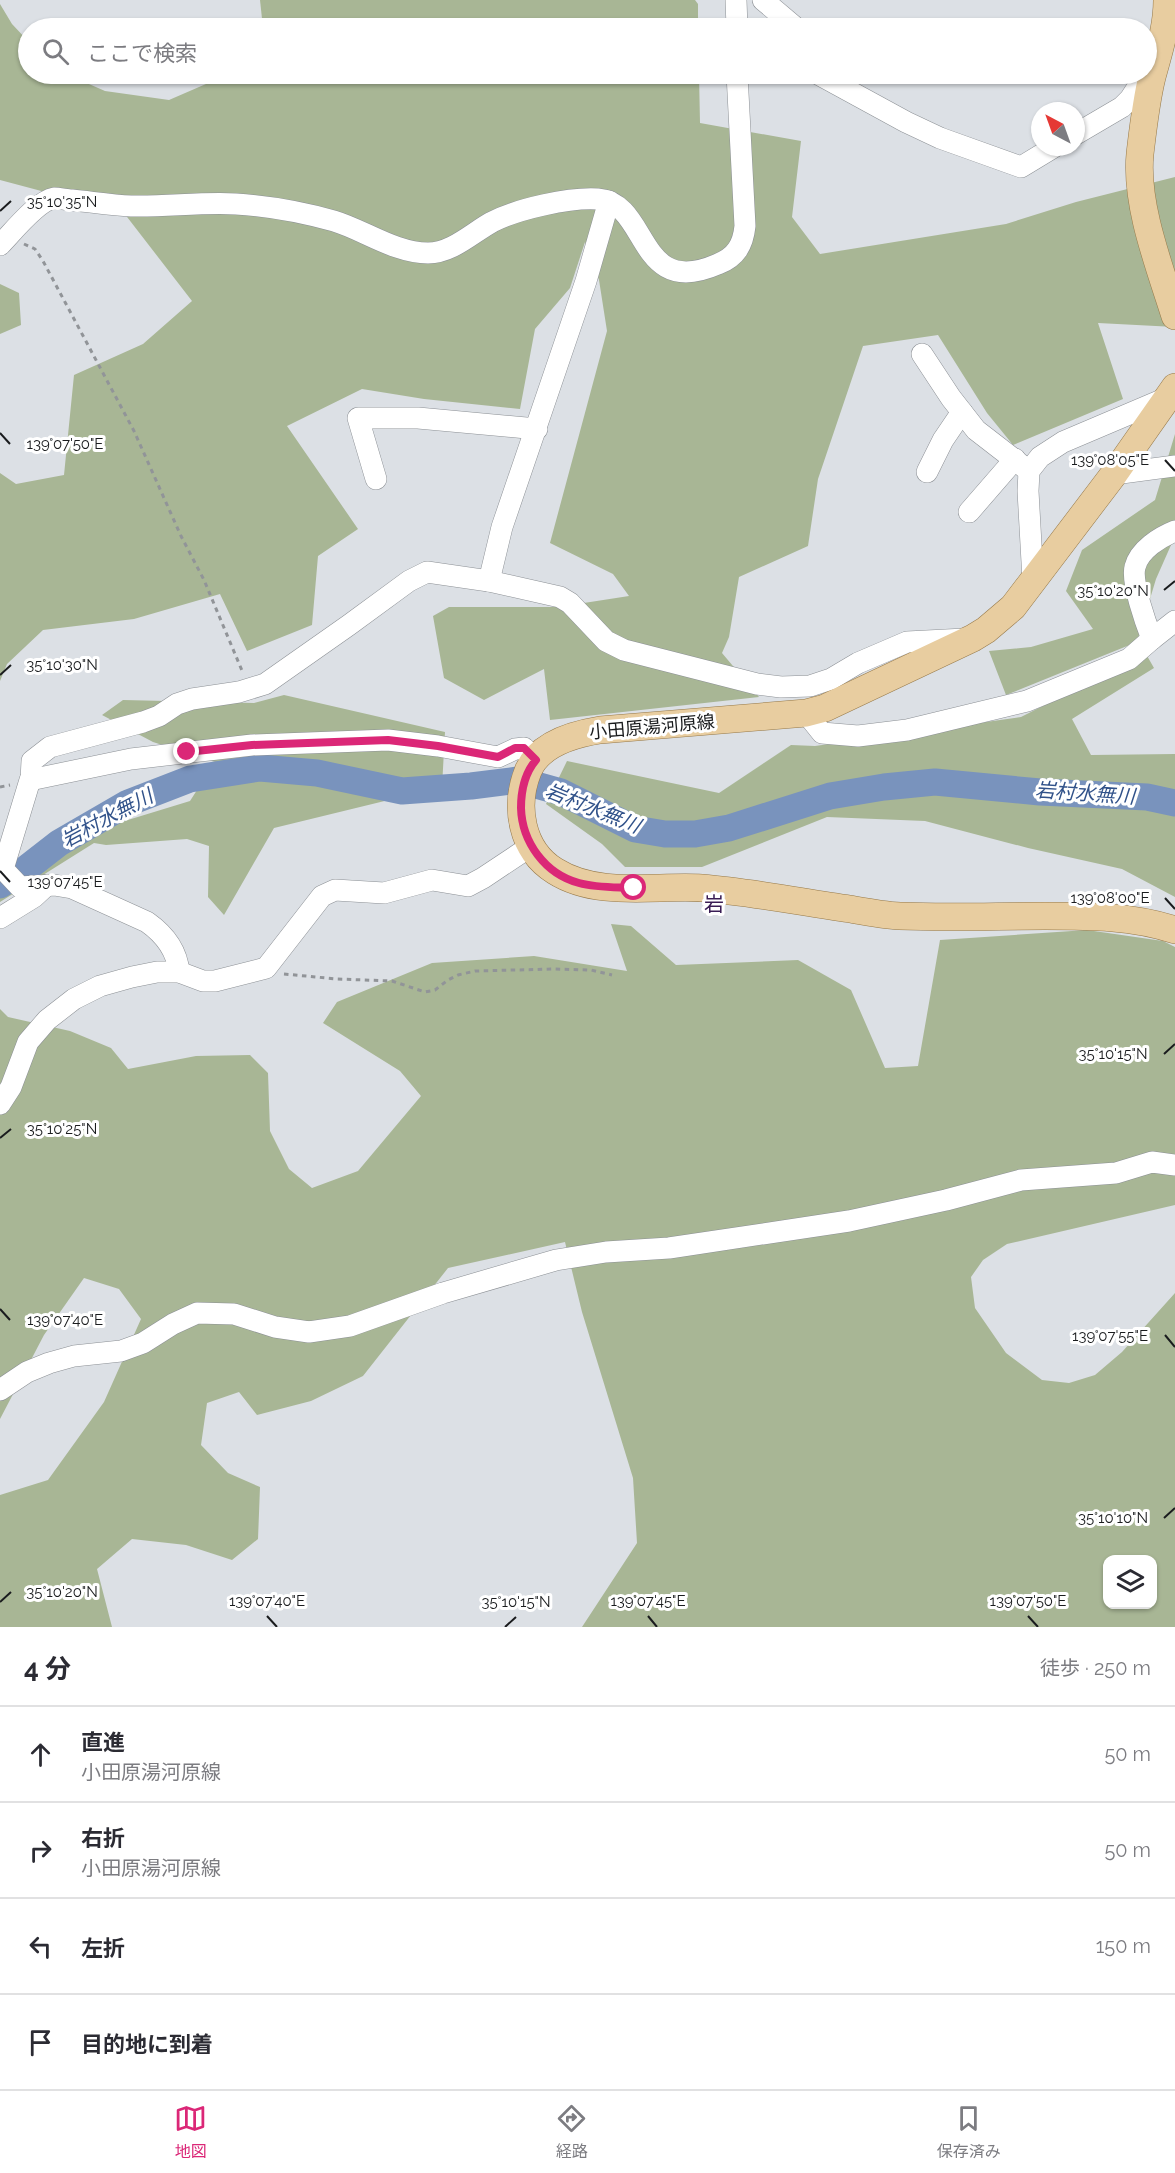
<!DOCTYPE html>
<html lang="ja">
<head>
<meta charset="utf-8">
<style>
  :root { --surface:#fff; --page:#f7f7f7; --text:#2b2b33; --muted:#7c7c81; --line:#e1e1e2; --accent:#db2777 }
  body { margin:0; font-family:Raleway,"Noto Sans JP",sans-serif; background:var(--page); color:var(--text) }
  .controls { position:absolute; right:18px; bottom:18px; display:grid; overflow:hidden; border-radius:12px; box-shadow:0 2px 4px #0004 }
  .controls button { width:54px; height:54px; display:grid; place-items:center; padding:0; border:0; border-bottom:2px solid var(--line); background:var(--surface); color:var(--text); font:30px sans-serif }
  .compass { position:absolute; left:1031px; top:102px; width:54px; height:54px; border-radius:50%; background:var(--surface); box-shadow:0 2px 4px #0004; rotate:319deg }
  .stop { position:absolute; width:18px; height:18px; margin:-14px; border:4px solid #db2777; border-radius:50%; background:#fff }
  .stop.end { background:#db2777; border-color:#fff; box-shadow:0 2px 6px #0008 }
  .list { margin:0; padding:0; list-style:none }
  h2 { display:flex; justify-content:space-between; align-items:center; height:78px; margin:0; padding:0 24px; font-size:26px }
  h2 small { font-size:20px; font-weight:400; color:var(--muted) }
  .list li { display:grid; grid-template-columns:39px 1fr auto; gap:18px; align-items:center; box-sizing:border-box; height:96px; padding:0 24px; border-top:2px solid var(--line) }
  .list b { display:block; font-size:22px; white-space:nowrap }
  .list p { margin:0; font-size:20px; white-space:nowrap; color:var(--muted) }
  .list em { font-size:20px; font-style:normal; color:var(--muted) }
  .icon { flex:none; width:33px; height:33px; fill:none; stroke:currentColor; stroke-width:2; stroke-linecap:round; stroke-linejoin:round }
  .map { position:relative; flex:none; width:1175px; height:1627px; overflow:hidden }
  .search { position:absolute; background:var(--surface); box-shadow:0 2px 4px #0004; left:18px; right:18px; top:18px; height:66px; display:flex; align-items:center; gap:15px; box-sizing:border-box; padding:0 21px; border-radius:33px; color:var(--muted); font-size:22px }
  .sheet { height:462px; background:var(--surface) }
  nav { display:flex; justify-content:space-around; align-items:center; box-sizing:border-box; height:84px; border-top:2px solid var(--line); background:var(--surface); font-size:16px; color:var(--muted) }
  nav a { display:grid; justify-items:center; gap:3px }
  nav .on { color:var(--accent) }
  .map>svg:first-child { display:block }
  .green { fill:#a8b695; fill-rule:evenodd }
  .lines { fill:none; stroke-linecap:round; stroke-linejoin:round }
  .river { stroke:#7993bd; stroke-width:27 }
  .minor-casing { stroke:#8c9095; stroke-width:22 }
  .major-casing { stroke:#967949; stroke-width:28 }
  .path { stroke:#919498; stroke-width:3; stroke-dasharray:4.5 4.5; stroke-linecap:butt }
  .minor { stroke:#fff; stroke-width:21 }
  .major { stroke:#e8cda0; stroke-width:27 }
  .route { stroke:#db2777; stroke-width:8 }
  .ticks { fill:none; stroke:#1a1c1e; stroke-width:2 }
  .labels { text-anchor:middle; stroke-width:6; stroke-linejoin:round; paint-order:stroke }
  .street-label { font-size:18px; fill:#1a1c1e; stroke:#fff }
  .water-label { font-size:20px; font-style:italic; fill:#31528a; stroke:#fff }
  .neighbourhood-label { font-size:20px; fill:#391c54; stroke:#fff }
  .ticks-label { font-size:15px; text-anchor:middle; fill:#1a1c1e; stroke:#fff; stroke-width:6; stroke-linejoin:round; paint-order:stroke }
</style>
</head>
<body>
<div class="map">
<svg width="1175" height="1627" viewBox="0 0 1175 1627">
  <rect width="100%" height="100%" fill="#dce0e5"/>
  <g class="green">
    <path d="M 260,0 L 695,0 L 698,4 L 698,28 L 263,28 Z"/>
    <path d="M 0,4 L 12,24 L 28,41 L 28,74 L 66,74 L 105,91 L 169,100 L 229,74 L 699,74 L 700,123 L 801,141 L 792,217 L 820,254 L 1006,224 L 1076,202 L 1175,177 L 1175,327 L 1098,323 L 1123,399 L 1013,445 L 987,413 L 938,335 L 863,346 L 818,479 L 808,546 L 739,577 L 729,637 L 722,653 L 759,697 L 550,720 L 544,669 L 484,700 L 444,678 L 433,616 L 449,607 L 558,607 L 629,596 L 613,574 L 550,543 L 607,331 L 599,280 L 585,242 L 570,288 L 535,329 L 520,409 L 424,399 L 362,389 L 287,426 L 358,529 L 318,556 L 312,625 L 247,651 L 220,594 L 134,619 L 43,630 L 7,664 L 0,681 L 0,473 L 16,484 L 64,475 L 74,375 L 143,344 L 192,301 L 124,213 L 0,180 Z"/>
    <path d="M 0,284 L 19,293 L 21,325 L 0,334 Z"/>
    <path d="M 1175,434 L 1175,536 L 1156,579 L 1137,642 L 1006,695 L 989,651 L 1031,647 L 1093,629 L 1066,591 L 1082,550 L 1155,500 Z"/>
    <path d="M 1146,654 L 1154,668 L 1072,719 L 1091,755 L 1175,754 L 1175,897 L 1122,869 L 1028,848 L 925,821 L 827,817 L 702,867 L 625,867 L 602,844 L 546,804 L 567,761 L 719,793 L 791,745 L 815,746 L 1021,717 Z"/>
    <path d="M 284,695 L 445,732 L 442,787 L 274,828 L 224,915 L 208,897 L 209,846 L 187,839 L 106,845 L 94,843 L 0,902 L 0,890 L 105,827 L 190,801 L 215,762 L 153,742 L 102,715 L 123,700 L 254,703 Z"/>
    <path d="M 611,924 L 631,926 L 676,965 L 798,960 L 851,990 L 885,1068 L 918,1066 L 940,940 L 1087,930 L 1163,941 L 1175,947 L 1175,1205 L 1007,1244 L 983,1260 L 971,1277 L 975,1308 L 1006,1353 L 1042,1380 L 1069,1383 L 1095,1375 L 1122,1352 L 1175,1293 L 1175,1627 L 582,1627 L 637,1543 L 633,1478 L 582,1312 L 565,1242 L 448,1268 L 363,1376 L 311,1401 L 257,1415 L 239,1392 L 207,1403 L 201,1445 L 228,1473 L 260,1487 L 258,1539 L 232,1560 L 186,1545 L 132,1539 L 97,1569 L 112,1627 L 0,1627 L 0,1495 L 48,1480 L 104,1402 L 141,1319 L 119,1289 L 84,1278 L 44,1335 L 0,1419 L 0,1009 L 8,1017 L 70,1031 L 111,1048 L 128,1069 L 196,1056 L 250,1055 L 268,1073 L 270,1131 L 289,1169 L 312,1188 L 358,1171 L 421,1096 L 400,1071 L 323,1023 L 337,1002 L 432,963 L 534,956 L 627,971 ZM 1108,1560 L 1152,1560 L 1152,1604 L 1108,1604 Z"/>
  </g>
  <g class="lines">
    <path class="river" d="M 0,885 L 23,871 L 59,843 L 128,803 L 190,779 L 260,768 L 317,773 L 402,791 L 471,786 L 518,780 L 561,792 L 635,829 L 665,834 L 695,834 L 729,828 L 830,796 L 884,787 L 935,782 L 1040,792 L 1147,797 L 1175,803"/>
    <g class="minor-casing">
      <g id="minor">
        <path d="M 736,0 L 737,28"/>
        <path d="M 763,0 L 796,28"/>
        <path d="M 818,74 L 906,122 L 940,138 L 1021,167 L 1054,147"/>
        <path d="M 1076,134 L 1122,107 L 1130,99 L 1143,79 L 1152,79"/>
        <path d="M 0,245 C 12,233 37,201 54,198 C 60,198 67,200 72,200 C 92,202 112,205 131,206 C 166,207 201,202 236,204 C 268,206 302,212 334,221 C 364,230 395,253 428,253 C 452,253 472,233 492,222 C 517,209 570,197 598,199 C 650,203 636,300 718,264 C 736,257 743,245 745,226 L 737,74"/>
        <path d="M 922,354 L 951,398 L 976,430 L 1029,471"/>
        <path d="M 927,472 L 943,440 L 962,412"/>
        <path d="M 1114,474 L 1175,466"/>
        <path d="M 376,479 L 358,418 L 418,418 L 537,429"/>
        <path d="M 969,512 L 1015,459"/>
        <path d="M 1175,531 C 1160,537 1139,550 1135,567 C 1131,582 1146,624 1152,639 L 1175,621"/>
        <path d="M 1033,580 L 1028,491 L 1029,471 L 1040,457 L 1063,442 L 1169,397"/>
        <path d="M 489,581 L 502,527 L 586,281 L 609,201"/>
        <path d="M 806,713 L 822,733 L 858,736 L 907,730 L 1027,701 L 1129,659 L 1152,639"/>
        <path d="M 31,780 L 32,761 L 50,747 L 143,722 L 159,716 L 177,704 L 192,699 L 239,692 L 265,684 L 349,625 L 409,581 L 427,572 L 489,581 L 560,597 L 570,603 L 606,641 L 624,650 L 757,684 L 781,687 L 810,686 L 831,679 L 858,663 L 907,642 L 965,639"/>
        <path d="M 0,918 L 34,897 L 47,885"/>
        <path d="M 179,972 C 177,951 164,934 147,922 L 72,888 L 54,885 L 20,887 L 3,869 L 30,780 L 131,759 L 252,745 L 388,740 L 438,746 L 498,757 L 515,749 L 524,748 L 536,760"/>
        <path d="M 0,1104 L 11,1087 L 28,1042 L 47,1020 L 74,999 L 100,986 L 132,977 L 157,972 L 179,972 L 203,981 L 215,981 L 266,968 L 322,896 L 335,890 L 384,893 L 432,880 L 468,886 L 483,878 L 531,846"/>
        <path d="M 0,1390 L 27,1372 L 49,1363 L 74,1356 L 121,1351 L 143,1343 L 173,1324 L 197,1313 L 234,1314 L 275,1327 L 309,1332 L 350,1326 L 443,1293 L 556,1260 L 606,1252 L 669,1248 L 849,1221 L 946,1200 L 1021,1180 L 1116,1173 L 1152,1162 L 1175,1165"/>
      </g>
    </g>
    <g class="major-casing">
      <g id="major">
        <path d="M 1167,0 C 1167,27 1159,51 1152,77 C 1146,101 1143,129 1140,154 C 1135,205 1160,268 1175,316"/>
        <path d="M 1175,387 L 1114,474 L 1013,607 L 986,630 L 973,638 L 825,708 L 806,713 L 600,730 C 575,734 539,744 528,771 C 514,806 521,850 555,871 C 598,898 655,885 702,888 C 751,892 801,902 850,909 C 867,912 883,915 900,916 C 948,918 997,916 1045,916 C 1089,916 1133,916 1175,930"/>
      </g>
    </g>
    <g class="path">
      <path d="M 24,244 L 35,249 L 43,261 L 134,431 L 181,536 L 204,580 L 243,673"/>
      <path d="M 0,787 L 10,785"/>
      <path d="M 284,974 L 337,979 L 392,981 L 425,992 L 435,990 L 448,980 L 458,975 L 475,971 L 555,969 L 591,970 L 612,975"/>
    </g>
    <use href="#minor" class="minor"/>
    <use href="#major" class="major"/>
  </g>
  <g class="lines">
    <path class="route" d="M 187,752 L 252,745 L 388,740 L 438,746 L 498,757 L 515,748 L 524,748 L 536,760 C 525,773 521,791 521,808 C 522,842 545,874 579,883 C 597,888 617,887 634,888"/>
  </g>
  <path class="ticks" d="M 0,211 L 11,201M 0,433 L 10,444M 1165,460 L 1175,471M 1164,590 L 1175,581M 0,675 L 11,665M 0,871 L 10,882M 1165,898 L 1175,909M 1164,1054 L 1175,1044M 0,1138 L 11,1129M 0,1309 L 10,1320M 1165,1335 L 1175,1347M 1164,1518 L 1175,1508M 0,1602 L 11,1592M 267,1616 L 277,1627M 648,1616 L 657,1627M 1028,1616 L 1038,1627M 505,1627 L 516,1617"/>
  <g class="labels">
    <g class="street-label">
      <text transform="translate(652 727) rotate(-5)" y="6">小田原湯河原線</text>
    </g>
    <g class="water-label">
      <text transform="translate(1085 793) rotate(4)" y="7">岩村水無川</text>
      <text transform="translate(593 808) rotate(22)" y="7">岩村水無川</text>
      <text transform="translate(107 818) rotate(-28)" y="7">岩村水無川</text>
    </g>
    <g class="neighbourhood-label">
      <text x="714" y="911">岩</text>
    </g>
  </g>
  <g class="ticks-label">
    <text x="62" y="207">35°10'35"N</text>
    <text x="65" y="449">139°07'50"E</text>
    <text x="1110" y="465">139°08'05"E</text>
    <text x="1113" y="596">35°10'20"N</text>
    <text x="62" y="670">35°10'30"N</text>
    <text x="65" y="887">139°07'45"E</text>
    <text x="1110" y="903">139°08'00"E</text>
    <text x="1113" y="1059">35°10'15"N</text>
    <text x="62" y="1134">35°10'25"N</text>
    <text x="65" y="1325">139°07'40"E</text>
    <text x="1110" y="1341">139°07'55"E</text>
    <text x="1113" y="1523">35°10'10"N</text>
    <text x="62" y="1597">35°10'20"N</text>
    <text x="267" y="1606">139°07'40"E</text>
    <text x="648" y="1606">139°07'45"E</text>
    <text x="1028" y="1606">139°07'50"E</text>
    <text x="516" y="1607">35°10'15"N</text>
  </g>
</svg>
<div class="controls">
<button><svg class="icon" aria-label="layers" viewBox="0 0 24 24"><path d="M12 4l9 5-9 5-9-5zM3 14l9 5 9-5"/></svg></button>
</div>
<svg class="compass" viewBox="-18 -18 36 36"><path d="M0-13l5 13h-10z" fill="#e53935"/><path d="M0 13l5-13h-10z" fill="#7c7c81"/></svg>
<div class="stop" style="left:634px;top:888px"></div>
<div class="stop end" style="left:187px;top:752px"></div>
<div class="search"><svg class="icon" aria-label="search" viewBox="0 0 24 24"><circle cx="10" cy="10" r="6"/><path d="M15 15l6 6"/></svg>ここで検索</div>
</div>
<section class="sheet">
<h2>4 分<small>徒歩 · 250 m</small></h2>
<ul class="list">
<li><svg class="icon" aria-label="ahead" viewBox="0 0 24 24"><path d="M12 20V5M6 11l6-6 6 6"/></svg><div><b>直進</b><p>小田原湯河原線</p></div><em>50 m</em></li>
<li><svg class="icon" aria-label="right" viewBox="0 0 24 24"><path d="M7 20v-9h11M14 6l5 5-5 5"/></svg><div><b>右折</b><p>小田原湯河原線</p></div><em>50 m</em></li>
<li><svg class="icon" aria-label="left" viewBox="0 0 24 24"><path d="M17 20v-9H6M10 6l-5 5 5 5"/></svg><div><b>左折</b></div><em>150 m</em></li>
<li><svg class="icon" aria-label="arrive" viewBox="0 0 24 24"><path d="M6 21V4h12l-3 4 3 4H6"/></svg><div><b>目的地に到着</b></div></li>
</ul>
</section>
<nav>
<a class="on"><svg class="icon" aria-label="map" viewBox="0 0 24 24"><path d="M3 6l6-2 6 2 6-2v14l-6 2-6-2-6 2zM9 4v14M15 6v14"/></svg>地図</a>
<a><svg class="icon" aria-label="directions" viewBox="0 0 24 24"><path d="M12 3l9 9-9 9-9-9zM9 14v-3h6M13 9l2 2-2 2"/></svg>経路</a>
<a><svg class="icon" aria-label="saved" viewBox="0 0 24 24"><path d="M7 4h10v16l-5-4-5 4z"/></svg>保存済み</a>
</nav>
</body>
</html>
